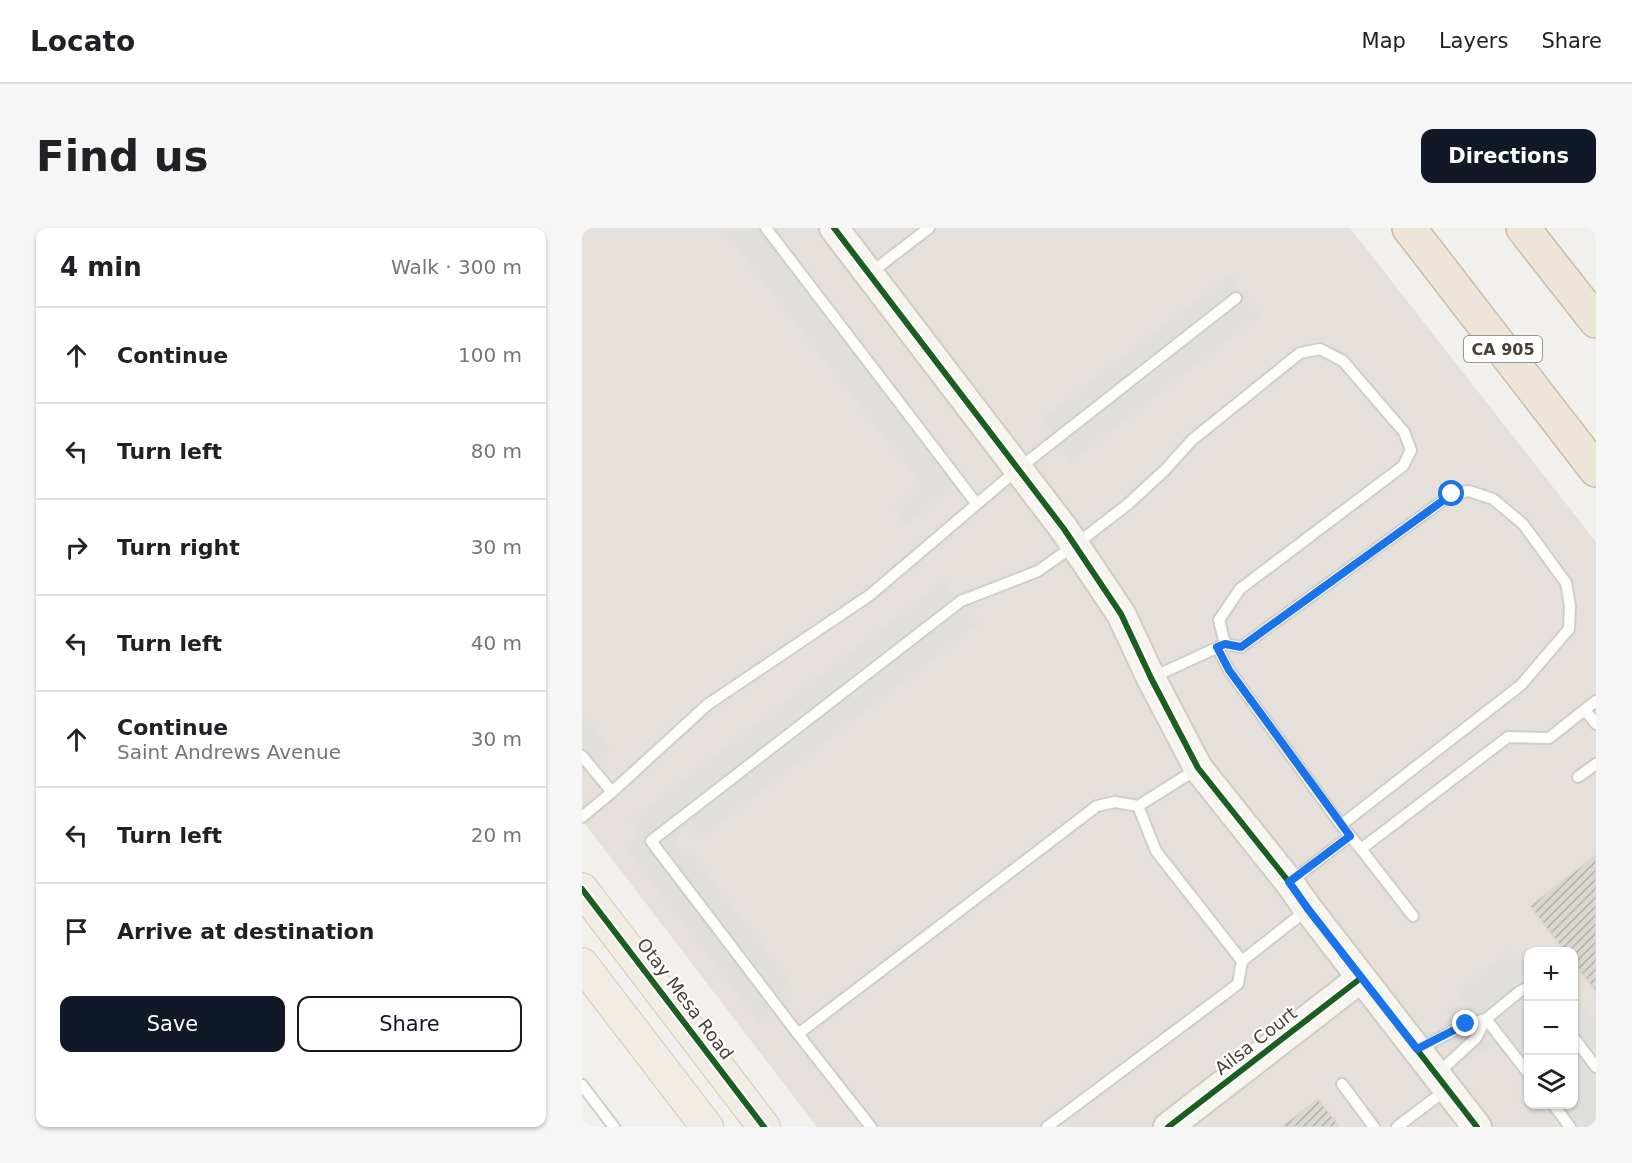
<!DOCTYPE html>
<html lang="en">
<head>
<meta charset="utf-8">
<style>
  :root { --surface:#fff; --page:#f6f6f6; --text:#202124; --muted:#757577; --line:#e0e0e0; --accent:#111827 }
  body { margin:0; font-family:"DejaVu Sans",sans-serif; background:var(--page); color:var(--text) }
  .controls { position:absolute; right:18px; bottom:18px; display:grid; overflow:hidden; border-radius:12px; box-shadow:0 2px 4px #0004 }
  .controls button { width:54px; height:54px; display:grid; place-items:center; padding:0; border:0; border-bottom:2px solid var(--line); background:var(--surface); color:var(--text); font:30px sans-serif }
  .stop { position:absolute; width:18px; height:18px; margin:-14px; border:4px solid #1a73e8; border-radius:50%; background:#fff }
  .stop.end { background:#1a73e8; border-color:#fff; box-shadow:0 2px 6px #0008 }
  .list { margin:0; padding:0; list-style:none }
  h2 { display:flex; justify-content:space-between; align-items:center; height:78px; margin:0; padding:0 24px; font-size:26px }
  h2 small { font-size:20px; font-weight:400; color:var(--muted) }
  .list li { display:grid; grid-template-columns:39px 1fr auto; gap:18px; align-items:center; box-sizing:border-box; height:96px; padding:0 24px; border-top:2px solid var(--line) }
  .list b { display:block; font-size:22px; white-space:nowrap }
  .list p { margin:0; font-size:20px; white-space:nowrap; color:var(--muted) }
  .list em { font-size:20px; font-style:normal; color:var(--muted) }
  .actions { display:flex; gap:12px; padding:18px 24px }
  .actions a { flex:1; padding:14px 0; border:2px solid var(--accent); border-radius:12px; text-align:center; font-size:21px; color:var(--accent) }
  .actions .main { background:var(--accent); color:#fff }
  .icon { flex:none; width:33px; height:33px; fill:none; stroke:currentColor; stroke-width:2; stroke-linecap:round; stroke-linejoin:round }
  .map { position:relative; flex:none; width:1014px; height:899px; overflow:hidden; border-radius:12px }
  header { display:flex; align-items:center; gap:36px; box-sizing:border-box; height:84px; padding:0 30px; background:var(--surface); border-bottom:2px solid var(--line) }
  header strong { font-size:28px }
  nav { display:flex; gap:33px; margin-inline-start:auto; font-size:21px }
  .intro { display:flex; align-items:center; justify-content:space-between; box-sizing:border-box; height:144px; padding:0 36px }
  h1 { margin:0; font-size:42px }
  .button { padding:15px 27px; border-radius:12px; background:var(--accent); color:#fff; font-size:21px; font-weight:700 }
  main { display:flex; gap:36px; padding:0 36px }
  aside { flex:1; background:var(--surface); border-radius:12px; box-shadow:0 2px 4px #0004 }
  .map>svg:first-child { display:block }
  .industrial { fill:#e5e0db; fill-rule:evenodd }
  .parking { fill:#e1dfdc }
  .building { fill:url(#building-hatch); stroke:#dbd7d1; stroke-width:1.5 }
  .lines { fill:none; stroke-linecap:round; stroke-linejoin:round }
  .lane-casing { stroke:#d0cec9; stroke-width:14 }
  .secondary-casing { stroke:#d2cdc3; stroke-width:32 }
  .primary-casing { stroke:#d5cbb8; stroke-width:34 }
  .highway-casing { stroke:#cbbca6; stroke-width:36 }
  .lane { stroke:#fdfdfc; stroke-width:10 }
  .secondary { stroke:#f7f5ef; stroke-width:28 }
  .primary { stroke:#f2ede4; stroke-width:32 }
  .highway { stroke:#ede5d9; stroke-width:33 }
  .cycleway-casing { stroke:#fff; stroke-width:10 }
  .cycleway { stroke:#1b5e20; stroke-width:6 }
  .route { stroke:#1a73e8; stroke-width:8 }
  .labels { text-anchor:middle; stroke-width:4.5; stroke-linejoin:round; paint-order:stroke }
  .shield { fill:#fff; stroke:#807a73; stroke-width:1.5 }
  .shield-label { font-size:16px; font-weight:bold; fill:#494137 }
  .street-label { font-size:18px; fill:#494137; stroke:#fff }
</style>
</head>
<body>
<header>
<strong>Locato</strong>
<nav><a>Map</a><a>Layers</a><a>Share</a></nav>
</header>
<div class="intro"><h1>Find us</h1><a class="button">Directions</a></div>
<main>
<aside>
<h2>4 min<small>Walk · 300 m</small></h2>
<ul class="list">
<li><svg class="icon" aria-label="ahead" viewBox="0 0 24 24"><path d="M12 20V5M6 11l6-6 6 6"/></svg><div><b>Continue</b></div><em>100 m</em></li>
<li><svg class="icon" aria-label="left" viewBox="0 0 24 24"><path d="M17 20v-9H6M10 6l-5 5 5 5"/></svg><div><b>Turn left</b></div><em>80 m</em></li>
<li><svg class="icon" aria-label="right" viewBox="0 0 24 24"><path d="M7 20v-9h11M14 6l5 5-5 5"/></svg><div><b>Turn right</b></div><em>30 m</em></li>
<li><svg class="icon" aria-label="left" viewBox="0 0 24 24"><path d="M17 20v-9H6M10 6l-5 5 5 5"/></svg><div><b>Turn left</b></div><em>40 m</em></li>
<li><svg class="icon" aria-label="ahead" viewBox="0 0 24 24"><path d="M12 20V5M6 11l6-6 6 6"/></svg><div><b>Continue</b><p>Saint Andrews Avenue</p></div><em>30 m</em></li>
<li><svg class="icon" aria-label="left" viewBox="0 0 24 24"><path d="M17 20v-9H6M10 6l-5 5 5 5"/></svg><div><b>Turn left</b></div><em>20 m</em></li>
<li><svg class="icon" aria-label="arrive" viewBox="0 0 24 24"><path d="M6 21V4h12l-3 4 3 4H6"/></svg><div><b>Arrive at destination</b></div></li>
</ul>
<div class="actions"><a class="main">Save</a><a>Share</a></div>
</aside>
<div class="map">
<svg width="1014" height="899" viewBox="0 0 1014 899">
  <defs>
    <pattern id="building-hatch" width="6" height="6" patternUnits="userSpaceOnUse" patternTransform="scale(1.5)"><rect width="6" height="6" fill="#dad7d3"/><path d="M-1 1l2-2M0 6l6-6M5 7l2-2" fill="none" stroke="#b3b0ac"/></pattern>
  </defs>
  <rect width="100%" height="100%" fill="#f2f0ec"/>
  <path class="industrial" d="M 0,0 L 768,0 L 1014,314 L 1014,899 L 235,899 L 0,592 ZM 946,724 L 992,724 L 992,876 L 946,876 Z"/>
  <g class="parking">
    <path d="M 140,0 L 185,0 L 378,251 L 323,298 L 312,282 L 340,257 Z"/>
    <path d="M 648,47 L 678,87 L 489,234 L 465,204 L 469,201 L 461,190 Z"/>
    <path d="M 362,353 L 396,396 L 116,612 L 104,597 L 97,606 L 95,616 L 99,630 L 109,624 L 208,754 L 200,762 L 207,773 L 179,796 L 43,619 L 54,610 L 55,605 L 48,593 Z"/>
    <path d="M 0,484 L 28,521 L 0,543 Z"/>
    <path d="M 926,723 L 937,736 L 946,730 L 946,855 L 920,821 L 910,818 L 881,834 L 855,801 L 885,779 L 875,764 Z"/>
    <path d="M 992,764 L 1014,793 L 1014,899 L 981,899 L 963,877 L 992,876 Z"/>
  </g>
  <g class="building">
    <path d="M 1014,627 L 1014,764 L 992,735 L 992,724 L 983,724 L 948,678 Z"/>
    <path d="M 736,871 L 758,899 L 699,899 Z"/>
  </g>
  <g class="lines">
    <g class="lane-casing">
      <g id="lane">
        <path d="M 184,0 L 394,275"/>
        <path d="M 287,46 L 347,0"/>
        <path d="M 643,416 L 659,419 L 870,266 L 887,263 L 911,271 L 941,296 L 984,355 L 988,378 L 987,401 L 939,457 L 759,597 L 768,608"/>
        <path d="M 635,419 L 647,442 L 759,597"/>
        <path d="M 1003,482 L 1014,496"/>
        <path d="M 0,528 L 30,564"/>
        <path d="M 615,541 L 556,578 L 574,623 L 660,733 L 726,681"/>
        <path d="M 996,549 L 1014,536"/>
        <path d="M 556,578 L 533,574 L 515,578 L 216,806 L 69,613 L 379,373 L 456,343 L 493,317 L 545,277 L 583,242 L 610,212 L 718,125 L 738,121 L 761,133 L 822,204 L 829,222 L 821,238 L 658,361 L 637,392 L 643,416 L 569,450"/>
        <path d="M 0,589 L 30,564 L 125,477 L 288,367 L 436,241 L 654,70"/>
        <path d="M 779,621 L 831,688"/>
        <path d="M 708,654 L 768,608 L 779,621 L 926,509 L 967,510 L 1014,473"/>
        <path d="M 946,759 L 937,764 L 904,791 L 946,845"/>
        <path d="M 216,806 L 289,899"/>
        <path d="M 992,810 L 1014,839"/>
        <path d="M 837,821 L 884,796 L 904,791 L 894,810 L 855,846"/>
        <path d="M 760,856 L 792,899"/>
        <path d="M 0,857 L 32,899"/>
        <path d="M 971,876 L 988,899"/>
        <path d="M 465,899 L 656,756 L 660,733"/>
        <path d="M 815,899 L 865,861"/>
      </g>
    </g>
    <g class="secondary-casing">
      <g id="secondary">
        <path d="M 252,0 L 482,301 L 539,386 L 569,450 L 616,540 L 707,654 L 726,681 L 895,899"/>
        <path d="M 586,899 L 779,750"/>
      </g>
    </g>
    <g class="primary-casing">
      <g id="primary">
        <path d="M 0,661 L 182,899"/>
        <path d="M 0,736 L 125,899"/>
      </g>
    </g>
    <g class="highway-casing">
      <g id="highway">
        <path d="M 827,0 L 1014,242"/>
        <path d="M 941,0 L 1014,93"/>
      </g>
    </g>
    <use href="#lane" class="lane"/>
    <use href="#secondary" class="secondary"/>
    <use href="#primary" class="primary"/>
    <use href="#highway" class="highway"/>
    <g class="cycleway-casing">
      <g id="cycleway">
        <path d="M 252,0 L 482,301 L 539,386 L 569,450 L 616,540 L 707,654 L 726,681 L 895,899"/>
        <path d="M 0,661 L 182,899"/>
        <path d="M 586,899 L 779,750"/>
      </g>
    </g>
    <use href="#cycleway" class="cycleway"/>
  </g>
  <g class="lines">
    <path class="route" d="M 870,266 L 659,419 L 643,416 L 635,419 L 647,442 L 768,608 L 707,654 L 726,681 L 835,821 L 884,796"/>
  </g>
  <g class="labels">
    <rect class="shield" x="882" y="108" width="78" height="26" rx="4.5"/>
    <g class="shield-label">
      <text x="921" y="127">CA 905</text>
    </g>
    <g class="street-label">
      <text transform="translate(103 771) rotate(53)" y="6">Otay Mesa Road</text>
      <text transform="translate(674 813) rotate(-38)" y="6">Ailsa Court</text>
    </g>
  </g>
</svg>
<div class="controls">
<button>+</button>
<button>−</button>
<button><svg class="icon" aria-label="layers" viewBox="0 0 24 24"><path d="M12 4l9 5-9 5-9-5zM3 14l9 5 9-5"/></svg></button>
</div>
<div class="stop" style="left:870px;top:266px"></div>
<div class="stop end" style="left:884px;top:796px"></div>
</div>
</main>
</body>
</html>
